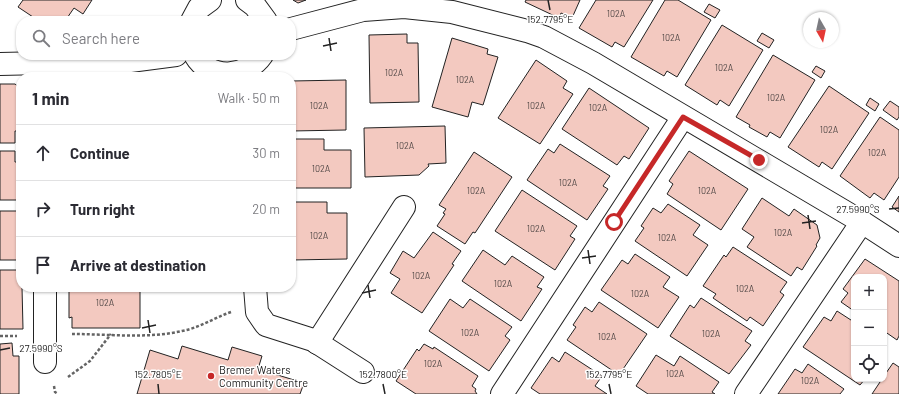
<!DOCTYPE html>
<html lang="en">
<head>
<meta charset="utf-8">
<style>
  :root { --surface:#fff; --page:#f7f7f7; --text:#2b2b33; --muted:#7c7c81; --line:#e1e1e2 }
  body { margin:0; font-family:Barlow,sans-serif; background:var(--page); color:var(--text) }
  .controls { position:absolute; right:12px; bottom:12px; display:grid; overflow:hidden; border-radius:8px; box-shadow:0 1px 3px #0004 }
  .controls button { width:36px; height:36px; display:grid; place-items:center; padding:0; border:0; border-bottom:1px solid var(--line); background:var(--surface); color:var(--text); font:20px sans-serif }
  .compass { position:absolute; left:803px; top:12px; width:36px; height:36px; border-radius:50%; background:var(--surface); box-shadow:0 1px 3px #0004; rotate:171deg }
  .stop { position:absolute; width:12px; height:12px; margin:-9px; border:3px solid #c62828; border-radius:50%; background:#fff }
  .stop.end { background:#c62828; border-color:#fff; box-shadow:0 1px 4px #0008 }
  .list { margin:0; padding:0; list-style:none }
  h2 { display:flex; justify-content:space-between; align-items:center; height:52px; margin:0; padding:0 16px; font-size:17px }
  h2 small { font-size:13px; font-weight:400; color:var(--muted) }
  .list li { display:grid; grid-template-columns:26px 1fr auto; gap:12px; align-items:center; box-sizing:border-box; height:56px; padding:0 16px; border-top:1px solid var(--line) }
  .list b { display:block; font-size:15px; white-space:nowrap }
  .list em { font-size:13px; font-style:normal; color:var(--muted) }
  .icon { flex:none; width:22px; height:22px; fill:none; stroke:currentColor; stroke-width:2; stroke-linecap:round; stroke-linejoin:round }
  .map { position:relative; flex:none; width:899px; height:394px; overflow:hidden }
  .search { position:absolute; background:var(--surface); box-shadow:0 1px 3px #0004; left:16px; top:16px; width:280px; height:44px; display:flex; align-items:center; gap:10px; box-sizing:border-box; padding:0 14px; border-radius:16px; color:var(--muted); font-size:15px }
  .panel { position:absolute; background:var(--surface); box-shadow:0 1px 3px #0004; left:16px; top:72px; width:280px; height:220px; border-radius:16px }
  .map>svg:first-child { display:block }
  .building { fill:#f3c9c0; stroke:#222 }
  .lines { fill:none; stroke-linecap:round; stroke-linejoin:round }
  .street-casing { stroke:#222; stroke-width:24 }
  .path { stroke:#646464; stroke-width:2.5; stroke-dasharray:3 2; stroke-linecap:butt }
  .street { stroke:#fff; stroke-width:22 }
  .route { stroke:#c62828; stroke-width:5 }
  .ticks { fill:none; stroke:#222; stroke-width:1.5 }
  .poi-dot { fill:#c62828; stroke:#fff; stroke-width:1.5 }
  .labels { text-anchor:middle; stroke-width:3; stroke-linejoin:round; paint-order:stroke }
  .number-label { font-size:9px; fill:#564c4a }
  .poi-label { font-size:11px; fill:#222; stroke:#fff; text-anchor:start }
  .ticks-label { font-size:10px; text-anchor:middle; fill:#222; stroke:#fff; stroke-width:3; stroke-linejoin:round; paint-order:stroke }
</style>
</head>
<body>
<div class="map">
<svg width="899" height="394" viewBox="0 0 899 394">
  <rect width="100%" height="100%" fill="#fff"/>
  <g class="building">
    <path d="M 23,0 L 92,0 L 83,14 L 74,8 L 65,21 L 39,21 L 18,7 Z"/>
    <path d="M 293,0 L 306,0 L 298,3 Z"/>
    <path d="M 526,0 L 580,0 L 572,18 L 561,13 L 559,18 L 525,2 Z"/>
    <path d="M 596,0 L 653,0 L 624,47 L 615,42 L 612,47 L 579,28 Z"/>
    <path d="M 665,0 L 678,0 L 711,20 L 677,77 L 667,71 L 664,76 L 631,57 Z"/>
    <path d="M 709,4 L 720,10 L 715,18 L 704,12 Z"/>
    <path d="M 722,25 L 763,50 L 729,106 L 720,100 L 717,105 L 685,85 Z"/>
    <path d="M 762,33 L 774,40 L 769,48 L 757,41 Z"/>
    <path d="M 407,34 L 407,43 L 418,43 L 419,102 L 370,103 L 369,35 Z"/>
    <path d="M 452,38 L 488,49 L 487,54 L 498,57 L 483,105 L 472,102 L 468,117 L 432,107 Z"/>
    <path d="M 773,55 L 815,80 L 780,138 L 770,132 L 767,137 L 749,127 L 750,125 L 736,117 Z"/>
    <path d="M 536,60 L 567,81 L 563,88 L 573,94 L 540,144 L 498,118 Z"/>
    <path d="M 816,66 L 825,71 L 821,78 L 812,72 Z"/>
    <path d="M 346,80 L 346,130 L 291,131 L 291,81 Z"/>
    <path d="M 0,84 L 15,84 L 20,88 L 21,131 L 15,131 L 15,143 L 0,143 Z"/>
    <path d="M 829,86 L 869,113 L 832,169 L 822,162 L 819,167 L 788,147 Z"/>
    <path d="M 589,88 L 649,128 L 629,159 L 624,156 L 617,165 L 562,129 Z"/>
    <path d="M 870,98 L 879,104 L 875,111 L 866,105 Z"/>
    <path d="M 890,101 L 899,107 L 899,117 L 897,120 L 883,110 Z"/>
    <path d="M 880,117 L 899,130 L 899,177 L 884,200 L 874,193 L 870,198 L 840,176 Z"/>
    <path d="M 445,126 L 446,163 L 428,164 L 429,166 L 419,175 L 365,177 L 364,128 Z"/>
    <path d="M 291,139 L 324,139 L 324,150 L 351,150 L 351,188 L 291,188 Z"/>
    <path d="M 560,144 L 610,176 L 603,186 L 608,189 L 587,220 L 527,180 L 548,149 L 554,153 Z"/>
    <path d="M 0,151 L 15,151 L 15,162 L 21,162 L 20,200 L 0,200 Z"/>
    <path d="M 689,151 L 748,189 L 721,230 L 667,194 L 673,184 L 669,181 Z"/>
    <path d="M 474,152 L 512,177 L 475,233 L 473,232 L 465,244 L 437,226 L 445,214 L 443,213 L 446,209 L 439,205 Z"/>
    <path d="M 522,190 L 577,226 L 570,236 L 575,239 L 555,270 L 495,231 Z"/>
    <path d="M 899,196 L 899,212 L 892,207 Z"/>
    <path d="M 762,198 L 789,216 L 794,209 L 817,225 L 820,238 L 816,245 L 817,246 L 802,270 L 797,267 L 791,276 L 747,247 L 754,237 L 742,229 Z"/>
    <path d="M 291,202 L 327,202 L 327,213 L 347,213 L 347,259 L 291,260 Z"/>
    <path d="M 668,204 L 700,225 L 693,235 L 708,245 L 687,276 L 635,241 L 644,228 L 641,226 L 653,208 L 661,213 Z"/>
    <path d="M 0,211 L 17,211 L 17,223 L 21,222 L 21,260 L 0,260 Z"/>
    <path d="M 433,232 L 461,251 L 452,264 L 454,265 L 422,313 L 391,293 L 400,279 L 390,273 L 403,251 L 414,258 Z"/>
    <path d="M 733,247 L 787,282 L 780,292 L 784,295 L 763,326 L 750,317 L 747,321 L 713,298 L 716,294 L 703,286 L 724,255 L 726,257 Z"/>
    <path d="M 483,250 L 505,265 L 512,256 L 544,277 L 537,287 L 542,289 L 521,321 L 462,281 Z"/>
    <path d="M 635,254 L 670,277 L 663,287 L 679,297 L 658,328 L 601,290 L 622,260 L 628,264 Z"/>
    <path d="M 865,259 L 899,281 L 899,336 L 897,340 L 884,331 L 884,277 L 854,277 L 854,311 L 841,302 L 848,293 L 843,289 Z"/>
    <path d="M 0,270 L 18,270 L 18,282 L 21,282 L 21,287 L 22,287 L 23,329 L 0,329 Z"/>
    <path d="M 73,287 L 140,287 L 140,328 L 72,328 L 72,317 L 69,318 L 69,288 Z"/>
    <path d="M 151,287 L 223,287 L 223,289 L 152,290 Z"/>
    <path d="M 701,298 L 752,331 L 745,341 L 751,345 L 729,374 L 670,336 L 690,305 L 694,308 Z"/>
    <path d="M 450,299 L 463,308 L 470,299 L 512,327 L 505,336 L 510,340 L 489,371 L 429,331 Z"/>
    <path d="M 599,302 L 647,334 L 619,375 L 567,340 L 576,327 L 573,325 L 585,307 L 592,312 Z"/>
    <path d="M 837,311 L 854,322 L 854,379 L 865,379 L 860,385 L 803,347 L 824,317 L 831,321 Z"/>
    <path d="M 12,343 L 13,356 L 19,356 L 19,394 L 0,394 L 0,344 Z"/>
    <path d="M 424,344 L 433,349 L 434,347 L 478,376 L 472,386 L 476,389 L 475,391 L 477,394 L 416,394 L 396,381 L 417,349 L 419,351 Z"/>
    <path d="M 182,346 L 228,360 L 232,347 L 262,356 L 258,369 L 304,383 L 300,394 L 137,394 L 150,350 L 178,359 Z"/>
    <path d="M 565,352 L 602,376 L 595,386 L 607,394 L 540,394 L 531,388 L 552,357 L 559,362 Z"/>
    <path d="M 656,355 L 674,366 L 680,356 L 719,382 L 712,392 L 715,394 L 648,394 L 636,386 Z"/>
    <path d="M 893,363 L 899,367 L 899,394 L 872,394 L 882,379 L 884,379 L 884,376 Z"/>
    <path d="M 808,364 L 844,389 L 840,394 L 778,394 L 795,369 L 802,373 Z"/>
  </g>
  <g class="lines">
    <g class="street-casing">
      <g id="street">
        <path d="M 247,0 L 255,6 L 266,21"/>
        <path d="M 192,21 L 199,8 L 210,0"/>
        <path d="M 291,29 L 363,10 L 404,7 L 452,12 L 527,31 L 544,37 L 593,63 L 862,222 L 899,246"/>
        <path d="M 195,55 C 210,81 246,78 262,55"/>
        <path d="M 0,64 L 130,61 L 176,55"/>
        <path d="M 45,287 L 45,362"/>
        <path d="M 255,287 L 257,312 L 266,325 L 313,340 L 363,372"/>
        <path d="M 317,343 L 404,207"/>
        <path d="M 502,394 L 683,117"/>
        <path d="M 746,394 L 862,222"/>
      </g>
    </g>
    <g class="path">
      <path d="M 72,334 C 108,334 147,339 182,331 C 199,328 214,318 231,312"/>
      <path d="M 0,336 L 17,336"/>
      <path d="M 68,377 L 90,361 L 111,334"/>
      <path d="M 54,386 L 55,392 L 58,394"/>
    </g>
    <use href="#street" class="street"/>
  </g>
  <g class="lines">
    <path class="route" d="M 614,222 L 683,117 L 759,160"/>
  </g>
  <path class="ticks" d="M 548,0 L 550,10M 329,38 L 331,51M 323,46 L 337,43M 889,209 L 899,208M 808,215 L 810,229M 802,223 L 816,221M 588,250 L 590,264M 582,258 L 596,256M 368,285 L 370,298M 362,293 L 376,290M 148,320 L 150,333M 142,328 L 156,325M 0,350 L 10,348M 158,384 L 159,394M 383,384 L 385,394M 609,384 L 611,394"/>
  <circle class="poi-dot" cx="211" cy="376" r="4"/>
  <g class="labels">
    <g class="number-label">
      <text x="616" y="17">102A</text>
      <text x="671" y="41">102A</text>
      <text x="724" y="71">102A</text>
      <text x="394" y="76">102A</text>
      <text x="465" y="83">102A</text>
      <text x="776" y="101">102A</text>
      <text x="319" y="109">102A</text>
      <text x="536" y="109">102A</text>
      <text x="598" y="111">102A</text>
      <text x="829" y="133">102A</text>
      <text x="405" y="149">102A</text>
      <text x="877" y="156">102A</text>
      <text x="321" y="172">102A</text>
      <text x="568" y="186">102A</text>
      <text x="476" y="194">102A</text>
      <text x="707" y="194">102A</text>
      <text x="536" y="232">102A</text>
      <text x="783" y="236">102A</text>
      <text x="319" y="239">102A</text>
      <text x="667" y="241">102A</text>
      <text x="421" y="279">102A</text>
      <text x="503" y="287">102A</text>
      <text x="745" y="292">102A</text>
      <text x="640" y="297">102A</text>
      <text x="105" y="306">102A</text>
      <text x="470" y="336">102A</text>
      <text x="711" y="337">102A</text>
      <text x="607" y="340">102A</text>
      <text x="433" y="367">102A</text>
      <text x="675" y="377">102A</text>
      <text x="810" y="384">102A</text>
    </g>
    <g class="poi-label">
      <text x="219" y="374">Bremer Waters<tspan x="219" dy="13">Community Centre</tspan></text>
    </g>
  </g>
  <g class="ticks-label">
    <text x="550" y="23">152.7795°E</text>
    <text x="858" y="213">27.5990°S</text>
    <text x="41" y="352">27.5990°S</text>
    <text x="158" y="378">152.7805°E</text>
    <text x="383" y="378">152.7800°E</text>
    <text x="609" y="378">152.7795°E</text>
  </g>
</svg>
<div class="controls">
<button>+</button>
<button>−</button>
<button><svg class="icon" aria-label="locate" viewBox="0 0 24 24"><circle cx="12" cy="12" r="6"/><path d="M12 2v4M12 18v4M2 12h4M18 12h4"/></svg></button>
</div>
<svg class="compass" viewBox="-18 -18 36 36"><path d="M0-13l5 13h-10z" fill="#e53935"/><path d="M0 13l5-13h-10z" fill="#7c7c81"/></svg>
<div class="stop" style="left:614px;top:222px"></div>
<div class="stop end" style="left:759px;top:160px"></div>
<div class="search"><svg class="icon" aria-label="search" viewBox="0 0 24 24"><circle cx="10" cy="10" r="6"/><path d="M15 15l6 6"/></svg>Search here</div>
<section class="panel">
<h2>1 min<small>Walk · 50 m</small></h2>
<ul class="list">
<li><svg class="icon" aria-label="ahead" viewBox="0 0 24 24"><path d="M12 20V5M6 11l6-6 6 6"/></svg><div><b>Continue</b></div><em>30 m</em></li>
<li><svg class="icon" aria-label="right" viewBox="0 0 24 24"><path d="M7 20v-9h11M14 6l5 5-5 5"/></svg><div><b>Turn right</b></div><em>20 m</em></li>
<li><svg class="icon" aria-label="arrive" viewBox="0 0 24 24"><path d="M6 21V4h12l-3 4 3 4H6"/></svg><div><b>Arrive at destination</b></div></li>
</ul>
</section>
</div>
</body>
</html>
